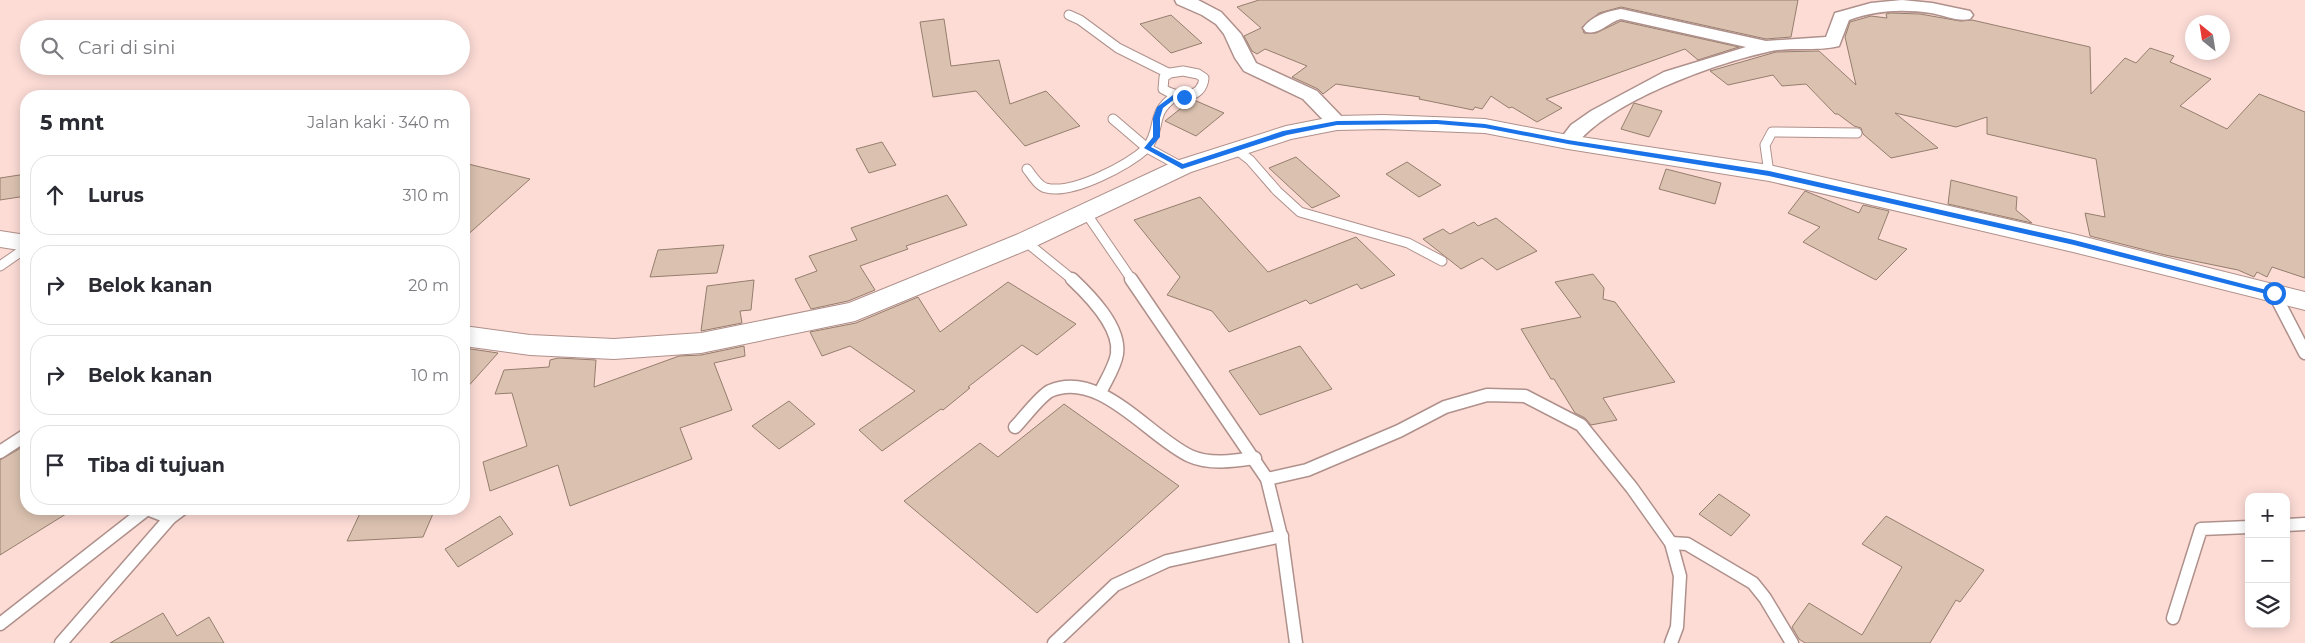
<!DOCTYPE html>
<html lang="id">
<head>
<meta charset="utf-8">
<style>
  :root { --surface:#fff; --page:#f2f2f3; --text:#2b2b33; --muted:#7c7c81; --line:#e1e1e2 }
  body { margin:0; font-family:Montserrat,sans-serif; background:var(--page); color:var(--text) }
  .controls { position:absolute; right:15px; bottom:15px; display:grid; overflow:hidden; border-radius:10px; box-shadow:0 2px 12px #0003 }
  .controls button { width:45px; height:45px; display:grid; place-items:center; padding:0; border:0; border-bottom:1px solid var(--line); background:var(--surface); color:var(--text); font:25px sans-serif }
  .compass { position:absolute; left:2185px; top:15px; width:45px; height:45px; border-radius:50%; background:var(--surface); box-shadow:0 2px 12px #0003; rotate:330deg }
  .stop { position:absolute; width:15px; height:15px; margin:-11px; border:4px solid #1a73e8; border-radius:50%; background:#fff }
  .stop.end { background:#1a73e8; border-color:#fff; box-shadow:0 1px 5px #0008 }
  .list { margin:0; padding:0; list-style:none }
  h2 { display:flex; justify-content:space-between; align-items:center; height:65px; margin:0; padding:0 20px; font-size:21px }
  h2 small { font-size:16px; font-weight:400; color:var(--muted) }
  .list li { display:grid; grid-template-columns:32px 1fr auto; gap:15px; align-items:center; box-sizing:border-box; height:80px; margin:0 10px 10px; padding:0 10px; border:1px solid var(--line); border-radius:20px }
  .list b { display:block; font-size:19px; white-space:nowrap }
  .list em { font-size:16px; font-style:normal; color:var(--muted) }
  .icon { flex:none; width:28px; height:28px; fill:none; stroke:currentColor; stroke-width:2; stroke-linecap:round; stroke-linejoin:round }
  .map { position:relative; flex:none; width:2305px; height:643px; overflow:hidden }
  .search { position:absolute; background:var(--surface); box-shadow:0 2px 12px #0003; left:20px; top:20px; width:450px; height:55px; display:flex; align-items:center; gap:12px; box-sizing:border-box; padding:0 18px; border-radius:28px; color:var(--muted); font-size:19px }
  .panel { position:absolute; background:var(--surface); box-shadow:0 2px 12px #0003; left:20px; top:90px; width:450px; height:425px; border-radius:20px }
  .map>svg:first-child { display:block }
  .building { fill:#dbc2b0; stroke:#957e6d }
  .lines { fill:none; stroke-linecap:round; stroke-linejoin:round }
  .lane-far1-casing { stroke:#af908b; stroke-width:11 }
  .lane-casing { stroke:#af908b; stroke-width:15 }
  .street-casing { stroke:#af908b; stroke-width:3 }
  .secondary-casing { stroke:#af908b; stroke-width:2 }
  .lane-far1 { stroke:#fff; stroke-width:9 }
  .lane { stroke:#fff; stroke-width:12 }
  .street { fill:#fff; fill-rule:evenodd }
  .secondary { fill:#fff; fill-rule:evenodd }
  .route { fill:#1a73e8 }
</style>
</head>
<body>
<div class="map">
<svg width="2305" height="643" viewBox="0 0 2305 643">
  <rect width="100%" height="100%" fill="#fddcd6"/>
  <g class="building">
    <path d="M 1259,0 L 1798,0 L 1791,37 L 1766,39 L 1621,7 L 1599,13 L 1582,27 L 1584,33 L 1596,33 L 1621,21 L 1739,47 L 1698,60 L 1685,49 L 1546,99 L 1562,108 L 1537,122 L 1512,107 L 1509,108 L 1491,96 L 1482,109 L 1475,107 L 1473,110 L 1419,99 L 1420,97 L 1336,84 L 1323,94 L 1318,89 L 1292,77 L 1307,66 L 1265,49 L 1257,54 L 1252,51 L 1244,36 L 1261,28 L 1237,7 Z"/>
    <path d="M 1890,13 L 1920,14 L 1960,21 L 1972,20 L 2090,47 L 2091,94 L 2125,58 L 2136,63 L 2150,48 L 2174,56 L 2170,62 L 2211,79 L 2180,106 L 2227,129 L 2259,94 L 2305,112 L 2305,278 L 2272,267 L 2267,277 L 2257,272 L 2254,277 L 2238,270 L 2165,255 L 2090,236 L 2085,213 L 2105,217 L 2096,159 L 1987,134 L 1987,117 L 1956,127 L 1895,113 L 1938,148 L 1891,158 L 1863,134 L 1861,128 L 1854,126 L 1838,114 L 1835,114 L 1806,84 L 1782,86 L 1773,75 L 1728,85 L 1710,71 L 1776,52 L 1819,51 L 1856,85 L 1845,37 L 1850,22 L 1871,16 L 1887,18 L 1886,14 Z"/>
    <path d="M 1171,15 L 1202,43 L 1171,53 L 1140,24 Z"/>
    <path d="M 944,19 L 951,66 L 999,60 L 1010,104 L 1046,91 L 1080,126 L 1025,146 L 976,91 L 933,97 L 920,22 Z"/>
    <path d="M 1194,100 L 1224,113 L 1196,136 L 1165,121 L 1189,102 Z"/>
    <path d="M 1634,103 L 1662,111 L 1649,137 L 1621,129 Z"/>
    <path d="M 882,142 L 896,165 L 869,173 L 856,149 Z"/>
    <path d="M 1296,157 L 1340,196 L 1312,208 L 1269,168 Z"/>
    <path d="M 1407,162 L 1441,185 L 1419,197 L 1386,174 Z"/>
    <path d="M 464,163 L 530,179 L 464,238 Z"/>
    <path d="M 1666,169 L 1721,183 L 1715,204 L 1659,189 Z"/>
    <path d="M 26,174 L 26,196 L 0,200 L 0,178 Z"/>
    <path d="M 1951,180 L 2017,197 L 2016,210 L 2032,223 L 1948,204 Z"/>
    <path d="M 1805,191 L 1859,213 L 1863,205 L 1889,211 L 1878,239 L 1907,249 L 1876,280 L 1803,242 L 1820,227 L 1788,213 Z"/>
    <path d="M 947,195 L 967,225 L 906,246 L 908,249 L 860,266 L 875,290 L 848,301 L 811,309 L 795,279 L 817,271 L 809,256 L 857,240 L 851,228 Z"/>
    <path d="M 1200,197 L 1268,272 L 1356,237 L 1395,275 L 1361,289 L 1357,284 L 1310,304 L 1306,300 L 1229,332 L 1212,311 L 1167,295 L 1180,277 L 1134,220 Z"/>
    <path d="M 1496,218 L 1537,251 L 1497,270 L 1482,258 L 1461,269 L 1423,239 L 1443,229 L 1450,234 L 1474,222 L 1478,226 Z"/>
    <path d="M 724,245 L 717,273 L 650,277 L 658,250 Z"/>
    <path d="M 1593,274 L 1604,288 L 1603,299 L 1615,302 L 1675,382 L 1603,398 L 1617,420 L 1591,425 L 1585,418 L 1575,413 L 1554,379 L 1551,379 L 1521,329 L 1581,317 L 1555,282 Z"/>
    <path d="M 754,280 L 751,310 L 740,311 L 742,323 L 701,331 L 707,286 Z"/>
    <path d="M 1008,282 L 1076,324 L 1037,355 L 1022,345 L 968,387 L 970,388 L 943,410 L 941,409 L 882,451 L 859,430 L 915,391 L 850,346 L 822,356 L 810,332 L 856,323 L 918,297 L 940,332 Z"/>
    <path d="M 744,346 L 745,356 L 714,363 L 732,410 L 680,428 L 692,459 L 570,506 L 558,465 L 490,491 L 483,462 L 527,446 L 512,393 L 495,394 L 504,370 L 549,367 L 550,360 L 558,358 L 596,360 L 594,387 L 679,356 L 701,355 Z"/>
    <path d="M 1300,346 L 1332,389 L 1260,415 L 1229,371 Z"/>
    <path d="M 464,348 L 498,353 L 464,391 Z"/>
    <path d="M 789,401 L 815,424 L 779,449 L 752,426 Z"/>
    <path d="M 1064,404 L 1179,486 L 1037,613 L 904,501 L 980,443 L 998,457 Z"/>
    <path d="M 26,445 L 26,509 L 74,509 L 0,555 L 0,460 Z"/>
    <path d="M 1719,494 L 1750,515 L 1731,536 L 1699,514 Z"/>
    <path d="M 362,509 L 435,509 L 423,537 L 347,541 Z"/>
    <path d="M 500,516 L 513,534 L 458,567 L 445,549 Z"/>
    <path d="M 1886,516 L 1984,570 L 1960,602 L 1956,600 L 1930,643 L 1805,643 L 1799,639 L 1792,627 L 1809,603 L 1862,635 L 1902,567 L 1862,544 Z"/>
    <path d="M 163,613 L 177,636 L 209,617 L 224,643 L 110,643 Z"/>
  </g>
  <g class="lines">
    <g class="lane-far1-casing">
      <g id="lane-far1">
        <path d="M 1069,15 L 1080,20 L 1118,48 L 1168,73"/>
        <path d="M 1183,71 L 1198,74 L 1204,78 C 1202,100 1178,98 1163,89 L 1164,77 L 1170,73 Z"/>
        <path d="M 1113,119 L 1147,148 C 1163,125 1149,115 1175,96"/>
        <path d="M 1237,150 L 1250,160 L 1277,191 L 1300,212 L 1408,243 L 1442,261"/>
        <path d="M 1027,169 C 1032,175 1038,186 1046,188 C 1073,195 1128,165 1147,148 L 1182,167"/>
        <path d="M 1769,173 L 1765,145 L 1772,132 L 1857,133"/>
        <path d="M 1086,213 L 1132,280"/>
        <path d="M 1025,241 L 1073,280"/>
        <path d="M 0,266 L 26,248"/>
      </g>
    </g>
    <g class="lane-casing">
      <g id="lane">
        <path d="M 1072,279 C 1089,295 1121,327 1117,354 C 1115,367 1106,380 1100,393"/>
        <path d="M 1131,279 L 1267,479 L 1282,540 L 1296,643"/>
        <path d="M 2274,293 L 2305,353"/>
        <path d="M 1015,427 C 1024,418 1040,396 1050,391 C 1100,369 1149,437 1190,456 C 1210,465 1235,461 1255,458"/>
        <path d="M 0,452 L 26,435"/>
        <path d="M 1267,479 L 1307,470 L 1399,431 L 1445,407 L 1487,395 L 1525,396 L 1581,425 L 1632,488 L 1671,543 L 1680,576 L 1677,627 L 1671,643"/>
        <path d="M 147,509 L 170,518"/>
        <path d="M 2286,525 L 2305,524"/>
        <path d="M 1671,543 L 1687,544 L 1753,583 L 1765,598 L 1792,643"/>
        <path d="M 2173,618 L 2201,529 L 2249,527"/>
        <path d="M 0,624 L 147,509"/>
        <path d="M 61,643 L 170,518 L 182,509"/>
        <path d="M 1054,643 L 1115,585 L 1167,561 L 1282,536"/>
      </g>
    </g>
    <g class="street-casing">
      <g id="street">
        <path d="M 1175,0 L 1198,0 L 1221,12 L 1241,34 L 1256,63 L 1317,91 L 1344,119 L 1346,123 L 1344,127 L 1330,127 L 1303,99 L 1244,71 L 1235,58 L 1224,34 L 1216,24 L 1202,15 L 1177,4 Z"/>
        <path d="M 1902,0 L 1932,3 L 1970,11 L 1973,15 L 1970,19 C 1958,22 1943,15 1931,13 C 1903,9 1876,10 1849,20 L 1839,46 C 1816,52 1790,46 1767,52 C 1713,64 1608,102 1575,146 L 1561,146 L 1558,142 L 1571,125 L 1591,111 L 1664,72 L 1746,47 L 1621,19 C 1608,22 1600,35 1586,32 L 1583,28 C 1592,16 1607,11 1621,9 L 1766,41 L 1826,37 L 1835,13 L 1871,3 Z"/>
      </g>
    </g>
    <g class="secondary-casing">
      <g id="secondary">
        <path d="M 1383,115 L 1485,119 L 1568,135 L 1769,165 L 2073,234 L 2305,292 L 2305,310 L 2073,252 L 1769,181 L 1568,149 L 1485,133 L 1383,129 L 1337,130 L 1291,139 L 1191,172 L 1034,247 L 855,321 L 701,353 L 614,359 L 530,355 L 464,346 L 464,326 L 530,335 L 614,339 L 701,333 L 849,303 L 1016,235 L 1173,162 L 1286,126 L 1337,116 Z"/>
        <path d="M 0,231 L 26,235 L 26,251 L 0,247 Z"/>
      </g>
    </g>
    <use href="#lane-far1" class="lane-far1"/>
    <use href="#lane" class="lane"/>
    <use href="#street" class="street"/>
    <use href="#secondary" class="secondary"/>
  </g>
  <path class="route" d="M 1173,95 L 1187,97 L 1176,98 L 1163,108 L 1160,118 L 1160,137 L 1151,147 L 1183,164 L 1283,131 L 1337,121 L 1437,120 L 1485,124 L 1568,140 L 1769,171 L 2074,240 L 2278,293 L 2274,296 L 2074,245 L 1769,176 L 1568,144 L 1485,128 L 1437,124 L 1337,125 L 1287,135 L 1182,169 L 1144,148 L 1153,137 L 1153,118 L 1157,107 Z"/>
</svg>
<div class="controls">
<button>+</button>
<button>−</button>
<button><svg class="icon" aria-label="layers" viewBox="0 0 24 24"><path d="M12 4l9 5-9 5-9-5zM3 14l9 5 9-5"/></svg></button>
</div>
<svg class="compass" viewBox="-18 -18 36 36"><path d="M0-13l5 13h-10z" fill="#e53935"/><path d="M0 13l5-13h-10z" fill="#7c7c81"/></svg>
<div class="stop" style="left:2274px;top:293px"></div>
<div class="stop end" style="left:1184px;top:97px"></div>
<div class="search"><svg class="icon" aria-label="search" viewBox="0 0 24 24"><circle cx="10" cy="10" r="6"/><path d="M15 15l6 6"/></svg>Cari di sini</div>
<section class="panel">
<h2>5 mnt<small>Jalan kaki · 340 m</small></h2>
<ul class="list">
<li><svg class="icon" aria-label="ahead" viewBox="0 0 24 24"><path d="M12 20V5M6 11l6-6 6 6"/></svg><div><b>Lurus</b></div><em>310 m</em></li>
<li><svg class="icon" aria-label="right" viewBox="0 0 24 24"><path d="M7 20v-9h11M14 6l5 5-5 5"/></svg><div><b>Belok kanan</b></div><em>20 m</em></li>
<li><svg class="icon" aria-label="right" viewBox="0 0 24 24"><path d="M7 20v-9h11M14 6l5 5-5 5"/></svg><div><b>Belok kanan</b></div><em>10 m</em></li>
<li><svg class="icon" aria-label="arrive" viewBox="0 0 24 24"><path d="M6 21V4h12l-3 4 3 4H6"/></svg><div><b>Tiba di tujuan</b></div></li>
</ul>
</section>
</div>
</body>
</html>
